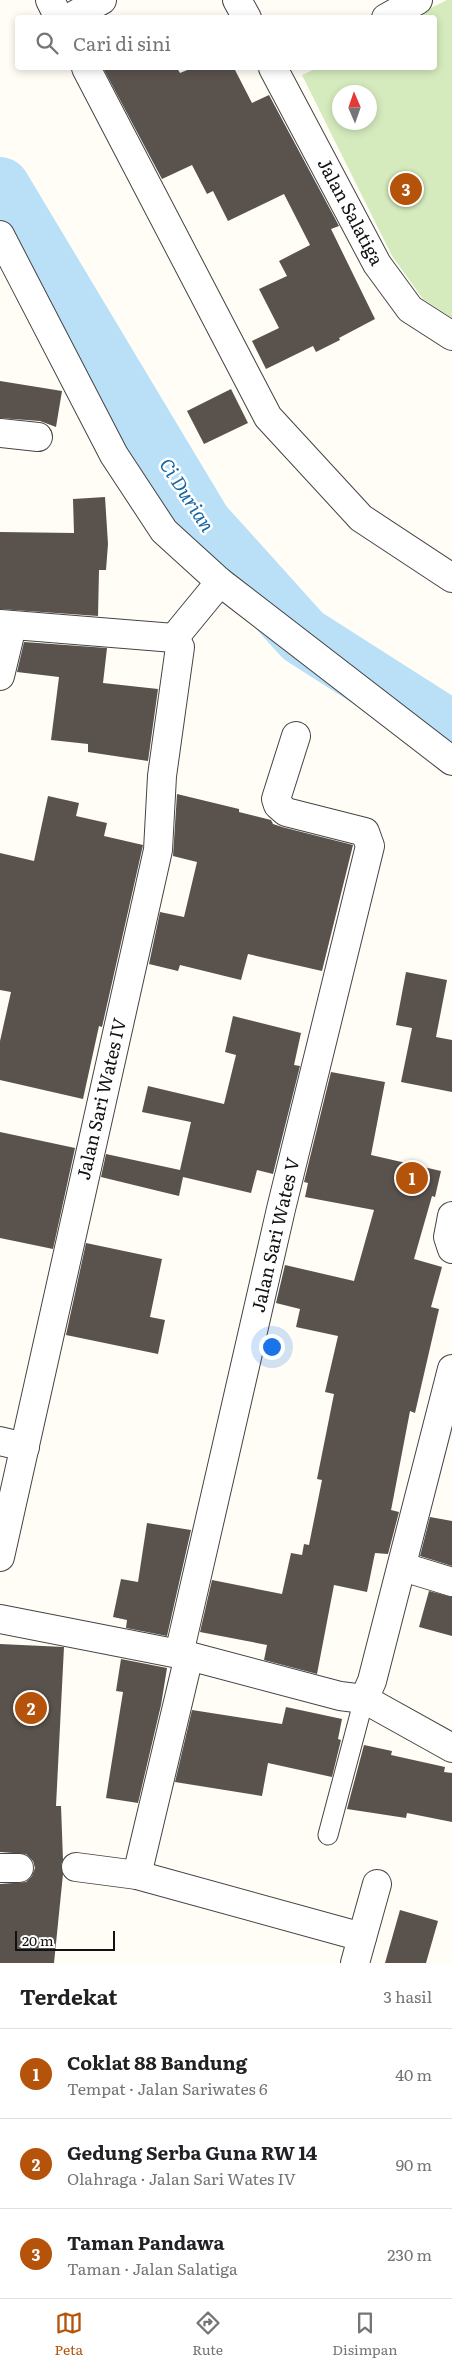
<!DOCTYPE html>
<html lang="id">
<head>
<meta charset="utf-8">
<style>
  :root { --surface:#fff; --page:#f2f2f2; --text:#202124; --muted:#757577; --line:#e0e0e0; --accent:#b45309 }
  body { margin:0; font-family:Literata,serif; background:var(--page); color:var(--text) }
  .compass { position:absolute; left:332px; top:85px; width:45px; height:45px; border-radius:50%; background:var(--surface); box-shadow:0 2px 8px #0003; rotate:358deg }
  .scale { position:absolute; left:15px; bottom:12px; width:100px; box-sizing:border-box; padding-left:5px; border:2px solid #111; border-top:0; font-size:14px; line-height:18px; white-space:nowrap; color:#111; -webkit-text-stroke:4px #fff; paint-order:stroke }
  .you { position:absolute; left:271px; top:1346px; width:18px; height:18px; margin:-12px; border:4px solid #fff; border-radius:50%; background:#1a73e8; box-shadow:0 0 0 8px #1a73e833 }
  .badge { display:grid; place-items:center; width:32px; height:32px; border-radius:50%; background:var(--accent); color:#fff; font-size:16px; font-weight:700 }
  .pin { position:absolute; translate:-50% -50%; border:2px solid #fff; box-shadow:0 1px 5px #0006 }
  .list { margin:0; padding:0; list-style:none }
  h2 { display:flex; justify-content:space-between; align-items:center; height:65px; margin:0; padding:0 20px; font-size:21px }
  h2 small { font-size:16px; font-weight:400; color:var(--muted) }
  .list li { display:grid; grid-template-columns:32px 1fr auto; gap:15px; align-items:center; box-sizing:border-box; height:90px; padding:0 20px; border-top:1px solid var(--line) }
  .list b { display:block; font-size:19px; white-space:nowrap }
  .list p { margin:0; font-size:16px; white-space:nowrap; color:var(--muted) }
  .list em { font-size:16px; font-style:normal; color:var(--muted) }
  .icon { flex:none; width:28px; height:28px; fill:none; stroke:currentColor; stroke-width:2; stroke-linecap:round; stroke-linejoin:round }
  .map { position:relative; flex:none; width:452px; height:1963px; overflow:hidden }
  .search { position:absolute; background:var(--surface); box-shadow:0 2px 8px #0003; left:15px; right:15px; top:15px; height:55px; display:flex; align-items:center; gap:12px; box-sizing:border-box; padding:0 18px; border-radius:5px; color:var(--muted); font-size:19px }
  .sheet { height:335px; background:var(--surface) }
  nav { display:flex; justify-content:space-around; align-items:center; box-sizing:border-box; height:70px; border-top:1px solid var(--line); background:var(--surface); font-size:14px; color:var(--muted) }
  nav a { display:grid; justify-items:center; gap:2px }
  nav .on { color:var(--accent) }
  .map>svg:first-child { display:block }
  .green { fill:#d5ebbd; fill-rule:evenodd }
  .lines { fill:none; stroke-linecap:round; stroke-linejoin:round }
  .river { stroke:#b9e0f7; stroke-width:60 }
  .building { fill:#5a524d }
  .service-casing { stroke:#444; stroke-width:21 }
  .minor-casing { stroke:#444; stroke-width:30 }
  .service { stroke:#fff; stroke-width:19 }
  .minor { stroke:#fff; stroke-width:28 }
  .labels { text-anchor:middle; stroke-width:5; stroke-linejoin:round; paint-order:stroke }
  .street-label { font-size:18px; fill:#111; stroke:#fff }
  .water-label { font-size:19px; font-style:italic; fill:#1768a6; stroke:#fff }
</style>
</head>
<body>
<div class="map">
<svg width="452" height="1963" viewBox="0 0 452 1963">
  <rect width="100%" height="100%" fill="#fffdf5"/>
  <path class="green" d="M 447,0 L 452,0 L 452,318 L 423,299 L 392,256 L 302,75 L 317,68 L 434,68 L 434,18 L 413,17 ZM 340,92 L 370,92 L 370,122 L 340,122 Z"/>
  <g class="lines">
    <path class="river" d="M 0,187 L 202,524 L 303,636 L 452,731"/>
  </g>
  <g class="building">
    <path d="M 103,68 L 177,68 L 180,73 L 192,68 L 234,68 L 252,103 L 269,95 L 339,226 L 331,229 L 375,319 L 339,338 L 340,340 L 316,352 L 313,346 L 266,369 L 252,341 L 279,328 L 259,289 L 287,276 L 279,261 L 310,245 L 284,194 L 228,221 L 213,191 L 207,194 L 192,165 L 162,179 Z"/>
    <path d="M 0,381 L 62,391 L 56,427 L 40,421 L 0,418 Z"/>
    <path d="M 231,389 L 248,423 L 204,444 L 187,411 Z"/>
    <path d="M 105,497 L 108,544 L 106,570 L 99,570 L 98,616 L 0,609 L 0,532 L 74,533 L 73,499 Z"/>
    <path d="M 24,642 L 107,648 L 103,683 L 158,689 L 148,761 L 88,752 L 88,744 L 51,740 L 59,677 L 17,672 Z"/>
    <path d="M 177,794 L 239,809 L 239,812 L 271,820 L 273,824 L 282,827 L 353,845 L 322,971 L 248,954 L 241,980 L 180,965 L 178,971 L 149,964 L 160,912 L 184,917 L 197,862 L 173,856 Z"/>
    <path d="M 48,796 L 79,803 L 76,816 L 107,823 L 104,836 L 143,845 L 102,1027 L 99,1026 L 83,1099 L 0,1080 L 0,1041 L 11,992 L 0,990 L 0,853 L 34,861 Z"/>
    <path d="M 406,972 L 447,980 L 436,1037 L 452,1040 L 452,1092 L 401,1082 L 412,1028 L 396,1025 Z"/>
    <path d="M 233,1016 L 301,1033 L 294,1065 L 300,1066 L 273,1174 L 257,1170 L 251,1193 L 183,1177 L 179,1196 L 101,1177 L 106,1154 L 180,1170 L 191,1122 L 142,1112 L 148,1086 L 224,1104 L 236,1055 L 225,1052 Z"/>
    <path d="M 331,1072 L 385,1082 L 371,1155 L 441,1171 L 435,1197 L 432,1196 L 414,1259 L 442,1267 L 431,1307 L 439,1309 L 415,1413 L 410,1411 L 393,1500 L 391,1510 L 399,1512 L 388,1554 L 375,1553 L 367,1592 L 334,1585 L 317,1674 L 264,1660 L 267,1645 L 200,1632 L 212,1580 L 282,1594 L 291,1553 L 302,1555 L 304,1544 L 309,1545 L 322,1480 L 317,1479 L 334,1394 L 325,1392 L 338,1336 L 296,1327 L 300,1309 L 276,1303 L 285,1265 L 354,1281 L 374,1210 L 305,1197 L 308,1183 L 304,1182 Z"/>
    <path d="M 0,1132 L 75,1148 L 53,1249 L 0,1238 Z"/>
    <path d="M 86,1243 L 162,1259 L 150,1317 L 165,1320 L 158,1354 L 66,1335 Z"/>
    <path d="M 430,1517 L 452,1521 L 452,1566 L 420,1556 Z"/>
    <path d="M 147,1523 L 191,1530 L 167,1636 L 126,1628 L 127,1620 L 113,1617 L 121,1579 L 138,1582 Z"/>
    <path d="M 429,1591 L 452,1597 L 452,1636 L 419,1627 Z"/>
    <path d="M 0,1644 L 64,1647 L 56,1806 L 61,1806 L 63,1860 L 61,1865 L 63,1874 L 54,1963 L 0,1963 L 0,1884 L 26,1882 L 32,1876 L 35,1868 L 33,1861 L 26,1854 L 0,1852 Z"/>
    <path d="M 121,1659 L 167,1668 L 161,1705 L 138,1803 L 106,1798 L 123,1692 L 116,1691 Z"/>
    <path d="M 286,1707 L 342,1719 L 338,1739 L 341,1740 L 332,1777 L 268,1763 L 262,1796 L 175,1782 L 192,1710 L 282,1724 Z"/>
    <path d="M 364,1745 L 392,1751 L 391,1755 L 445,1767 L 444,1772 L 452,1773 L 452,1822 L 407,1813 L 406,1818 L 347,1809 Z"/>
    <path d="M 400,1910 L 438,1921 L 426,1963 L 385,1963 Z"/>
  </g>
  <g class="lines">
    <g class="service-casing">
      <path id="service" d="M 328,1835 L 364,1699"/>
    </g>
    <g class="minor-casing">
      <g id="minor">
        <path d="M 50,0 L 59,18"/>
        <path d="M 237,0 L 247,18"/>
        <path d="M 69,18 L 102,0"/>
        <path d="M 386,18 L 418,0"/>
        <path d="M 86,68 L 268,417 L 361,518 L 452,578"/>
        <path d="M 273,68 L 377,264 L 410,309 L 452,336"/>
        <path d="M 0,235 L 114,455 L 164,531 L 220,582 L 452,761"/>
        <path d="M 0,433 L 38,437"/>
        <path d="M 0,624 L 174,638"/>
        <path d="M 174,638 L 220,582"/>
        <path d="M 0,676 L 12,626"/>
        <path d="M 452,1216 L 448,1237 L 452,1249"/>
        <path d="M 0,1441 L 25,1447"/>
        <path d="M 0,1557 L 158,850 L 162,776 L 180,647 L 174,638"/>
        <path d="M 403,1567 L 452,1582"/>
        <path d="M 0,1619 L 189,1656 L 340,1696 L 364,1699 L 372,1681 L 452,1369"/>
        <path d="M 179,1654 L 281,1209 L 370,846 L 365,832 L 286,812 L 278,805 L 276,799 L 296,736"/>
        <path d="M 364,1699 L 452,1748"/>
        <path d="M 76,1867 L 137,1875 L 362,1937"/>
        <path d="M 0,1868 L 19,1868"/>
        <path d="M 137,1875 L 189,1656"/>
        <path d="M 355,1963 L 377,1884"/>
      </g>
    </g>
    <use href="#service" class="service"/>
    <use href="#minor" class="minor"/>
  </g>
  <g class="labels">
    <g class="street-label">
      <text transform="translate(350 212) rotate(62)" y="6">Jalan Salatiga</text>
      <text transform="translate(102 1099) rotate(-77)" y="6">Jalan Sari Wates IV</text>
      <text transform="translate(276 1235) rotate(-77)" y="6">Jalan Sari Wates V</text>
    </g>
    <g class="water-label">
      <text transform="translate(187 495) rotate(57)" y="7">Ci Durian</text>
    </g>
  </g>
</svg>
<svg class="compass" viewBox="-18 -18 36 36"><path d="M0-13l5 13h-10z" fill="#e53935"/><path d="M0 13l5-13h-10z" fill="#757577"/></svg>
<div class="scale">20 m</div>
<div class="you"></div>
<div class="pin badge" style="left:412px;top:1178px">1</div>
<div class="pin badge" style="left:31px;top:1708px">2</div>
<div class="pin badge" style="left:406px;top:189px">3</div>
<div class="search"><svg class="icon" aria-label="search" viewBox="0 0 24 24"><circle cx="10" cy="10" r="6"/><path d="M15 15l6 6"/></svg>Cari di sini</div>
</div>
<section class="sheet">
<h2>Terdekat<small>3 hasil</small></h2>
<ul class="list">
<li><span class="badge">1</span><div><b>Coklat 88 Bandung</b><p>Tempat · Jalan Sariwates 6</p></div><em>40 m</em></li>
<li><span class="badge">2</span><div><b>Gedung Serba Guna RW 14</b><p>Olahraga · Jalan Sari Wates IV</p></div><em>90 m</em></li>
<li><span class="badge">3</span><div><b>Taman Pandawa</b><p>Taman · Jalan Salatiga</p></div><em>230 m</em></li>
</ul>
</section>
<nav>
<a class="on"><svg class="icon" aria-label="map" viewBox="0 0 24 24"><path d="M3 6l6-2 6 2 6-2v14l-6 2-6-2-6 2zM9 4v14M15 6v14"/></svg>Peta</a>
<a><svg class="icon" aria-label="directions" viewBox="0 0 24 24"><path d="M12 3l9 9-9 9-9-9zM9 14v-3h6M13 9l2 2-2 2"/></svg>Rute</a>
<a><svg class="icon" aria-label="saved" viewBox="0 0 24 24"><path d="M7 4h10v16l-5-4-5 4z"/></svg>Disimpan</a>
</nav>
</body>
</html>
